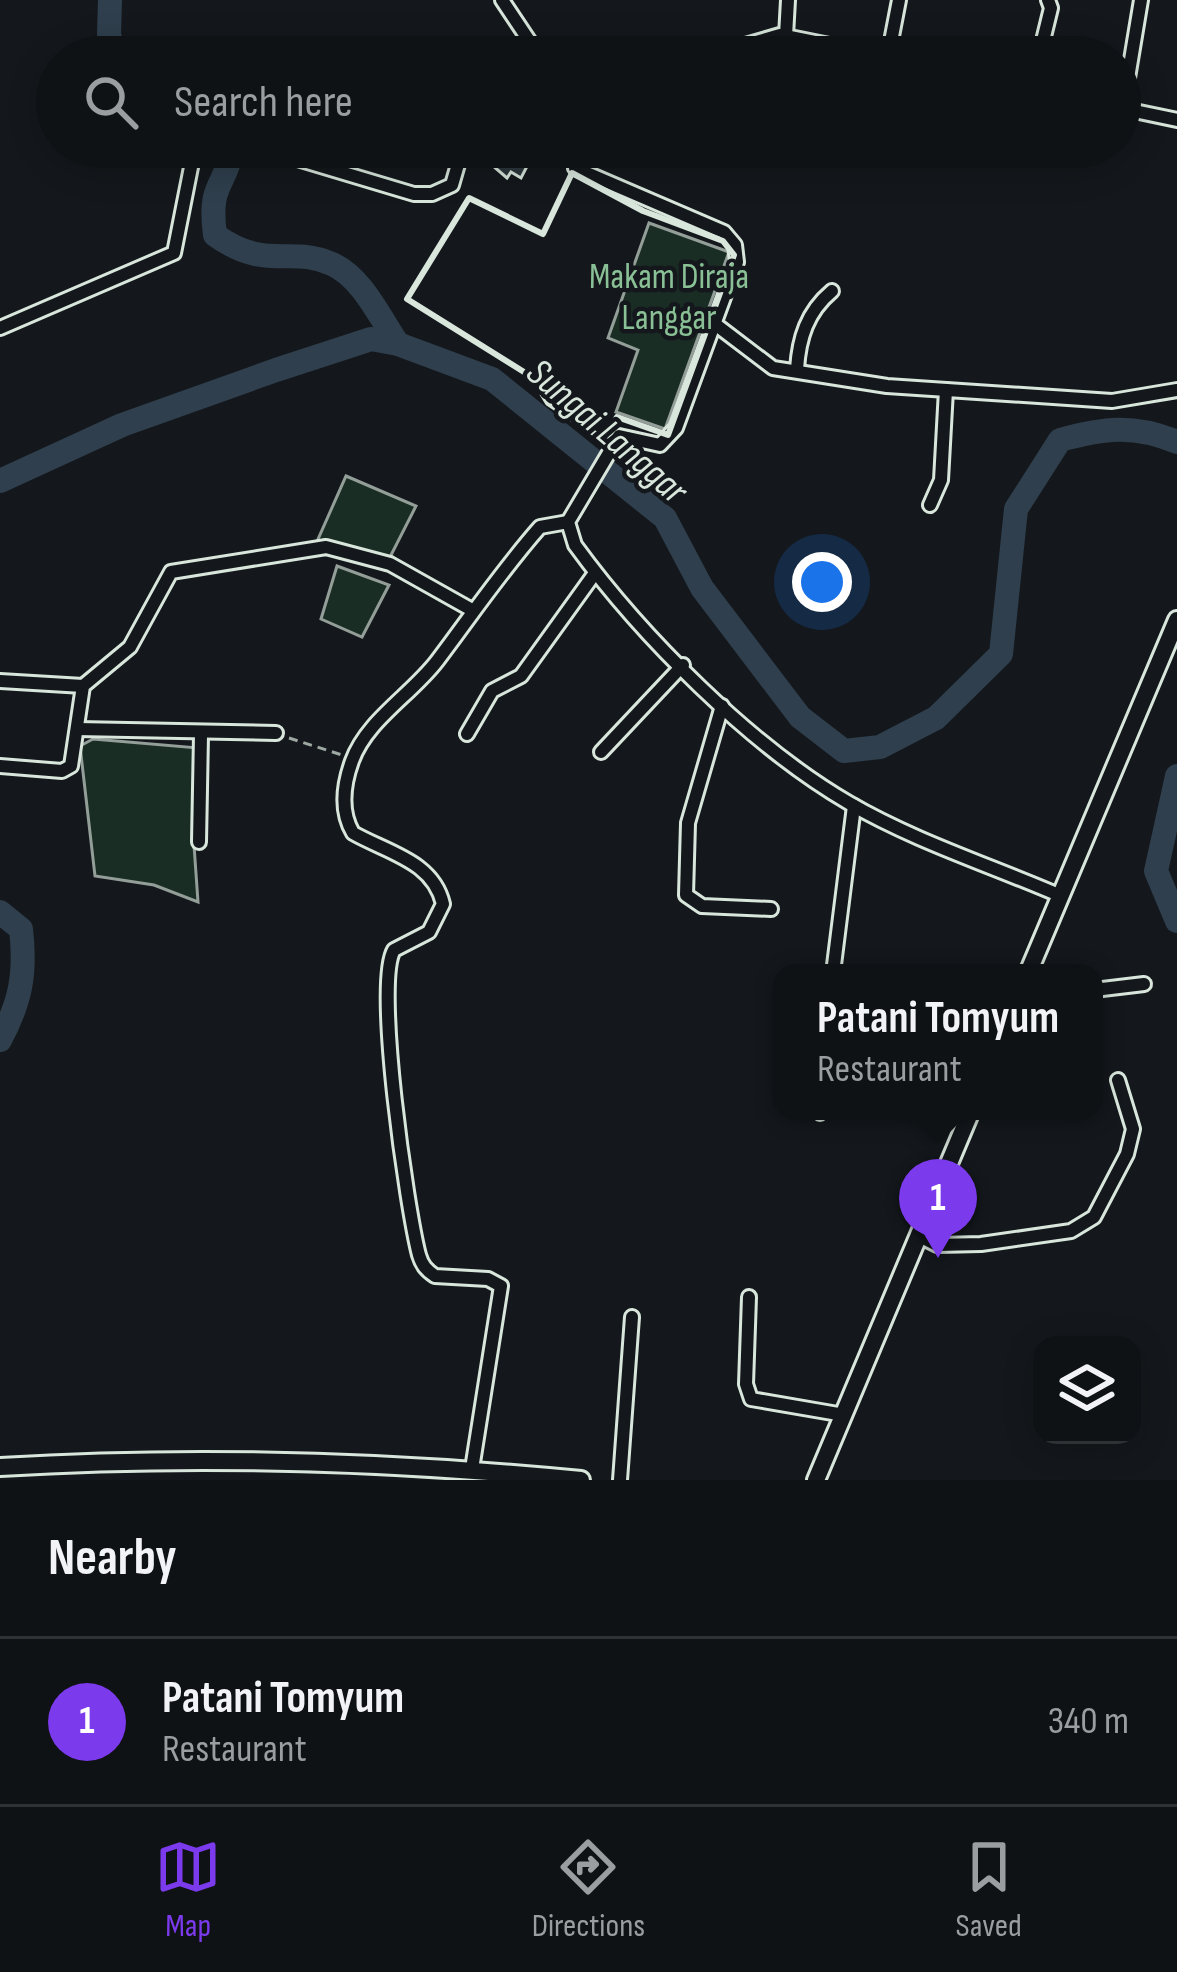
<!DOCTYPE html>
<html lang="en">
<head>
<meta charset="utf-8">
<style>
  :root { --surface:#0f1215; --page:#181b1e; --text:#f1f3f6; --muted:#9b9ea0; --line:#2f3234; --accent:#7c3aed }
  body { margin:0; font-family:"Sofia Sans Condensed",sans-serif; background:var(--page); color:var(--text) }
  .controls { position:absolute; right:36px; bottom:36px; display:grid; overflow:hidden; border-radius:24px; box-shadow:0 6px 30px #0003 }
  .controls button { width:108px; height:108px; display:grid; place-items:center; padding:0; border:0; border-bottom:3px solid var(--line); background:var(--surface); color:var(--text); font:60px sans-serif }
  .you { position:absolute; left:822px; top:582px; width:42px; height:42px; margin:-30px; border:9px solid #fff; border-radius:50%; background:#1a73e8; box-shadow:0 0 0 18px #1a73e833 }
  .badge { display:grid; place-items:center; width:78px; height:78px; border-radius:50%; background:var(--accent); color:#fff; font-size:39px; font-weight:700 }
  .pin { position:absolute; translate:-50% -99px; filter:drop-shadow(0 3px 6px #0008) }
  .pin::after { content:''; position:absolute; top:63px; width:42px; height:36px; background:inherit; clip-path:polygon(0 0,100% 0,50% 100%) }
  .popup { position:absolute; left:773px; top:964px; width:330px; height:156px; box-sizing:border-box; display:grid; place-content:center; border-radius:24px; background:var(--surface); filter:drop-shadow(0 3px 9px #0005); font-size:39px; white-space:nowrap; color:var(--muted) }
  .popup b { font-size:45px; color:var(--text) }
  .popup::after { content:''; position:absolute; left:50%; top:100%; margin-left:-24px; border:24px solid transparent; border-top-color:var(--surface) }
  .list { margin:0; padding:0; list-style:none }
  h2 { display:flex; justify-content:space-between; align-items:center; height:156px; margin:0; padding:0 48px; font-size:51px }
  h2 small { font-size:39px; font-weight:400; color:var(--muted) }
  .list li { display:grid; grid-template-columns:78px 1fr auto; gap:36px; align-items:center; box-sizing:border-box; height:168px; padding:0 48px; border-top:3px solid var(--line) }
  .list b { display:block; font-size:45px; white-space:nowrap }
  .list p { margin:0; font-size:39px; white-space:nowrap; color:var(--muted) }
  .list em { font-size:39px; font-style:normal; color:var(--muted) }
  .icon { flex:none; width:66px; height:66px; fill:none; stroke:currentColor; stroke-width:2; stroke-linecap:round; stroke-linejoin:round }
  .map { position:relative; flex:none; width:1177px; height:1480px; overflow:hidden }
  .search { position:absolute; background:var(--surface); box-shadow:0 6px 30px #0003; left:36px; right:36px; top:36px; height:132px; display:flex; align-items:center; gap:30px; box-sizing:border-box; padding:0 42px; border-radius:66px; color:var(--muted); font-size:45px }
  .sheet { height:324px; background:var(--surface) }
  nav { display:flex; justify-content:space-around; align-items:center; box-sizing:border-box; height:168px; border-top:3px solid var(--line); background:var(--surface); font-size:33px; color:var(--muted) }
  nav a { display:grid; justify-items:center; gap:6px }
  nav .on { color:var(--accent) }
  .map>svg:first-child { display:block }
  .green { fill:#1a2d24; stroke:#939e99; stroke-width:3 }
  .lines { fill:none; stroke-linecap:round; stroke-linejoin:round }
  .river { stroke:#2f3f4d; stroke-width:24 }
  .building { fill:#2c363c; stroke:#d8e6dc; stroke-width:3 }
  .street-casing { stroke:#d8e6dc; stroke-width:18 }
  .secondary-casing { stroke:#d8e6dc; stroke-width:22 }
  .path { stroke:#9da8a2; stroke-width:3; stroke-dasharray:9 6; stroke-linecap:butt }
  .street { stroke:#14181c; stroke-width:12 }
  .secondary { stroke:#14181c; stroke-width:16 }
  .wall { stroke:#d8e6dc; stroke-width:6 }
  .labels { text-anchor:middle; stroke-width:9; stroke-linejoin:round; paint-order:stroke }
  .park-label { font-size:36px; fill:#8ac095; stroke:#14181c }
  .water-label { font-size:39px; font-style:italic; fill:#d8e6dc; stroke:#14181c }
</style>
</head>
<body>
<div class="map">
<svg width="1177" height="1480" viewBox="0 0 1177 1480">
  <rect width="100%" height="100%" fill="#14181c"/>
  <g class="green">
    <path d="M 649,223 L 729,252 L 665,429 L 616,412 L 638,350 L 608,338 Z"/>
    <path d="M 346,476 L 416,506 L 386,565 L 315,546 Z"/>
    <path d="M 337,566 L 389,585 L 362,637 L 321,619 Z"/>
    <path d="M 93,739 L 199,748 L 193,831 L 198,902 L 154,885 L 95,876 L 80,746 Z"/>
  </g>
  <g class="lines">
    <g class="river">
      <path d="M 110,0 L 109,35 L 116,57"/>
      <path d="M 233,147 C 225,189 208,182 215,235 C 267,272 290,245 332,264 C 362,277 380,318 398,344"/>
      <path d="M 0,481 L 122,425 L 276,370 L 371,339 L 398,344 L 492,379 L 665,518 L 702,588 L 800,717 L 844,751 L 880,747 L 936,718 L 1001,654 L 1016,509 L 1060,440 C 1104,428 1134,424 1177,442"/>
      <path d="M 1177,776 L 1156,871 L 1177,921"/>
      <path d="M 0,912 L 21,929 C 26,973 21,1001 0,1040"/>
    </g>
  </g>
  <g class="building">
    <path d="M 471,147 L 537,147 L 521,178 L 511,172 L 507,178 Z"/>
    <path d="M 642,453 L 653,465 L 644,474 L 632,462 Z"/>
  </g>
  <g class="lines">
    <g class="street-casing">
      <g id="street">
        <path d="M 502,0 L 540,57"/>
        <path d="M 786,36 L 788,0"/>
        <path d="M 506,57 L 526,41"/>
        <path d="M 704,57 L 780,35 L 889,57"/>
        <path d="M 888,57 L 899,0"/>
        <path d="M 1039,57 L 1051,8 L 1048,0"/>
        <path d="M 1120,108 L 1177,120"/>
        <path d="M 1123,108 L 1141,0"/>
        <path d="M 257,147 L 414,194 L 432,194 L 452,185 L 463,147"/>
        <path d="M 584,147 L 575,168 L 724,232 L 735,245 L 737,262 L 676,428 L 660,445 L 619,436 L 568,522 L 575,545 C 642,637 751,746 849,803 C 914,841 992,866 1061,896"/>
        <path d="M 715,324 L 773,368 L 887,386 L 1112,401 L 1177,390"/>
        <path d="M 0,328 L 174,253 L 195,147"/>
        <path d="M 797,369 C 799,338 807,312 832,291"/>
        <path d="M 930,505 L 941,480 L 946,390"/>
        <path d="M 0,681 L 83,686"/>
        <path d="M 722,706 L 688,823 L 686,895 L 702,906 L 771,909"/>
        <path d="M 77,729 L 276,733"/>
        <path d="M 467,734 L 492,691 L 521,676 L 595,573"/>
        <path d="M 601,752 L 683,665"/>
        <path d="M 0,766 L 62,771 L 71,766 L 83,686 L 130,647 L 171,572 L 326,547 L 390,564 L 472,610"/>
        <path d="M 199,842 L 201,735"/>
        <path d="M 833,973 L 854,806"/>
        <path d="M 1094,990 L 1144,984"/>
        <path d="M 820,1113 L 820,1111"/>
        <path d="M 919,1236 L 937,1245 L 981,1244 L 1071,1231 L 1094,1217 L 1127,1154 L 1133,1129 L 1118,1080"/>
        <path d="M 749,1297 L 746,1384 L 751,1399 L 844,1415"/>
        <path d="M 472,1469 L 501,1286 L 488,1279 L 435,1276 C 426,1270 422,1265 419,1255 C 407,1209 374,983 394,950 L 429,932 L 443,904 C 433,861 388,853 353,833 C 340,811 343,786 352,761 C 367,720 411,695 437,661 C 471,616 502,570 540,527 L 568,522"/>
        <path d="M 620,1480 L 632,1317"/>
      </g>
    </g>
    <g class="secondary-casing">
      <g id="secondary">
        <path d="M 1028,973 L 1177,620"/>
        <path d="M 0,1467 C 196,1455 386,1461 581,1480"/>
        <path d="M 816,1480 L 971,1111"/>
      </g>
    </g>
    <path class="path" d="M 289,738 L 342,755"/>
    <use href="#street" class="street"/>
    <use href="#secondary" class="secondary"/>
    <path class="wall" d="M 572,173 L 643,211 L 723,241 L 734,255 L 668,435 L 617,417 L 603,439 L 548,403 L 532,377 L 407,299 L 469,198 L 543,234 Z"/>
  </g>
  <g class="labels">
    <g class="park-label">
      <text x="669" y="288">Makam Diraja<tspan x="669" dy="41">Langgar</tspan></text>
    </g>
    <g class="water-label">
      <text transform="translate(608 430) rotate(41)" y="14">Sungai Langgar</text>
    </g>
  </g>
</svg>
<div class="controls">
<button><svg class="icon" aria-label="layers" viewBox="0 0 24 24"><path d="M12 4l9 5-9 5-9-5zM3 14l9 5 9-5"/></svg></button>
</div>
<div class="you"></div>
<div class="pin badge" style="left:938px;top:1258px">1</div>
<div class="popup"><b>Patani Tomyum</b>Restaurant</div>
<div class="search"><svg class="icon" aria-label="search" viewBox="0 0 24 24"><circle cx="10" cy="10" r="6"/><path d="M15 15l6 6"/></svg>Search here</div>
</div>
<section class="sheet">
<h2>Nearby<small></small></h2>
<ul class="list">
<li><span class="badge">1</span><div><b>Patani Tomyum</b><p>Restaurant</p></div><em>340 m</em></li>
</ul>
</section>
<nav>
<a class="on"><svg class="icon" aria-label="map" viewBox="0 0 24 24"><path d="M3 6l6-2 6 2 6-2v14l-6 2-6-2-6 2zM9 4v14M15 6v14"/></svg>Map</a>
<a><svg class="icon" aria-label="directions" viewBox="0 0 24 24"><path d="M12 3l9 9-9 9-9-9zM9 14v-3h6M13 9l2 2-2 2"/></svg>Directions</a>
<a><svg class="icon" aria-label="saved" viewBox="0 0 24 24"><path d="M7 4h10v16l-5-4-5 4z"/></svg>Saved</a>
</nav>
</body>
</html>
